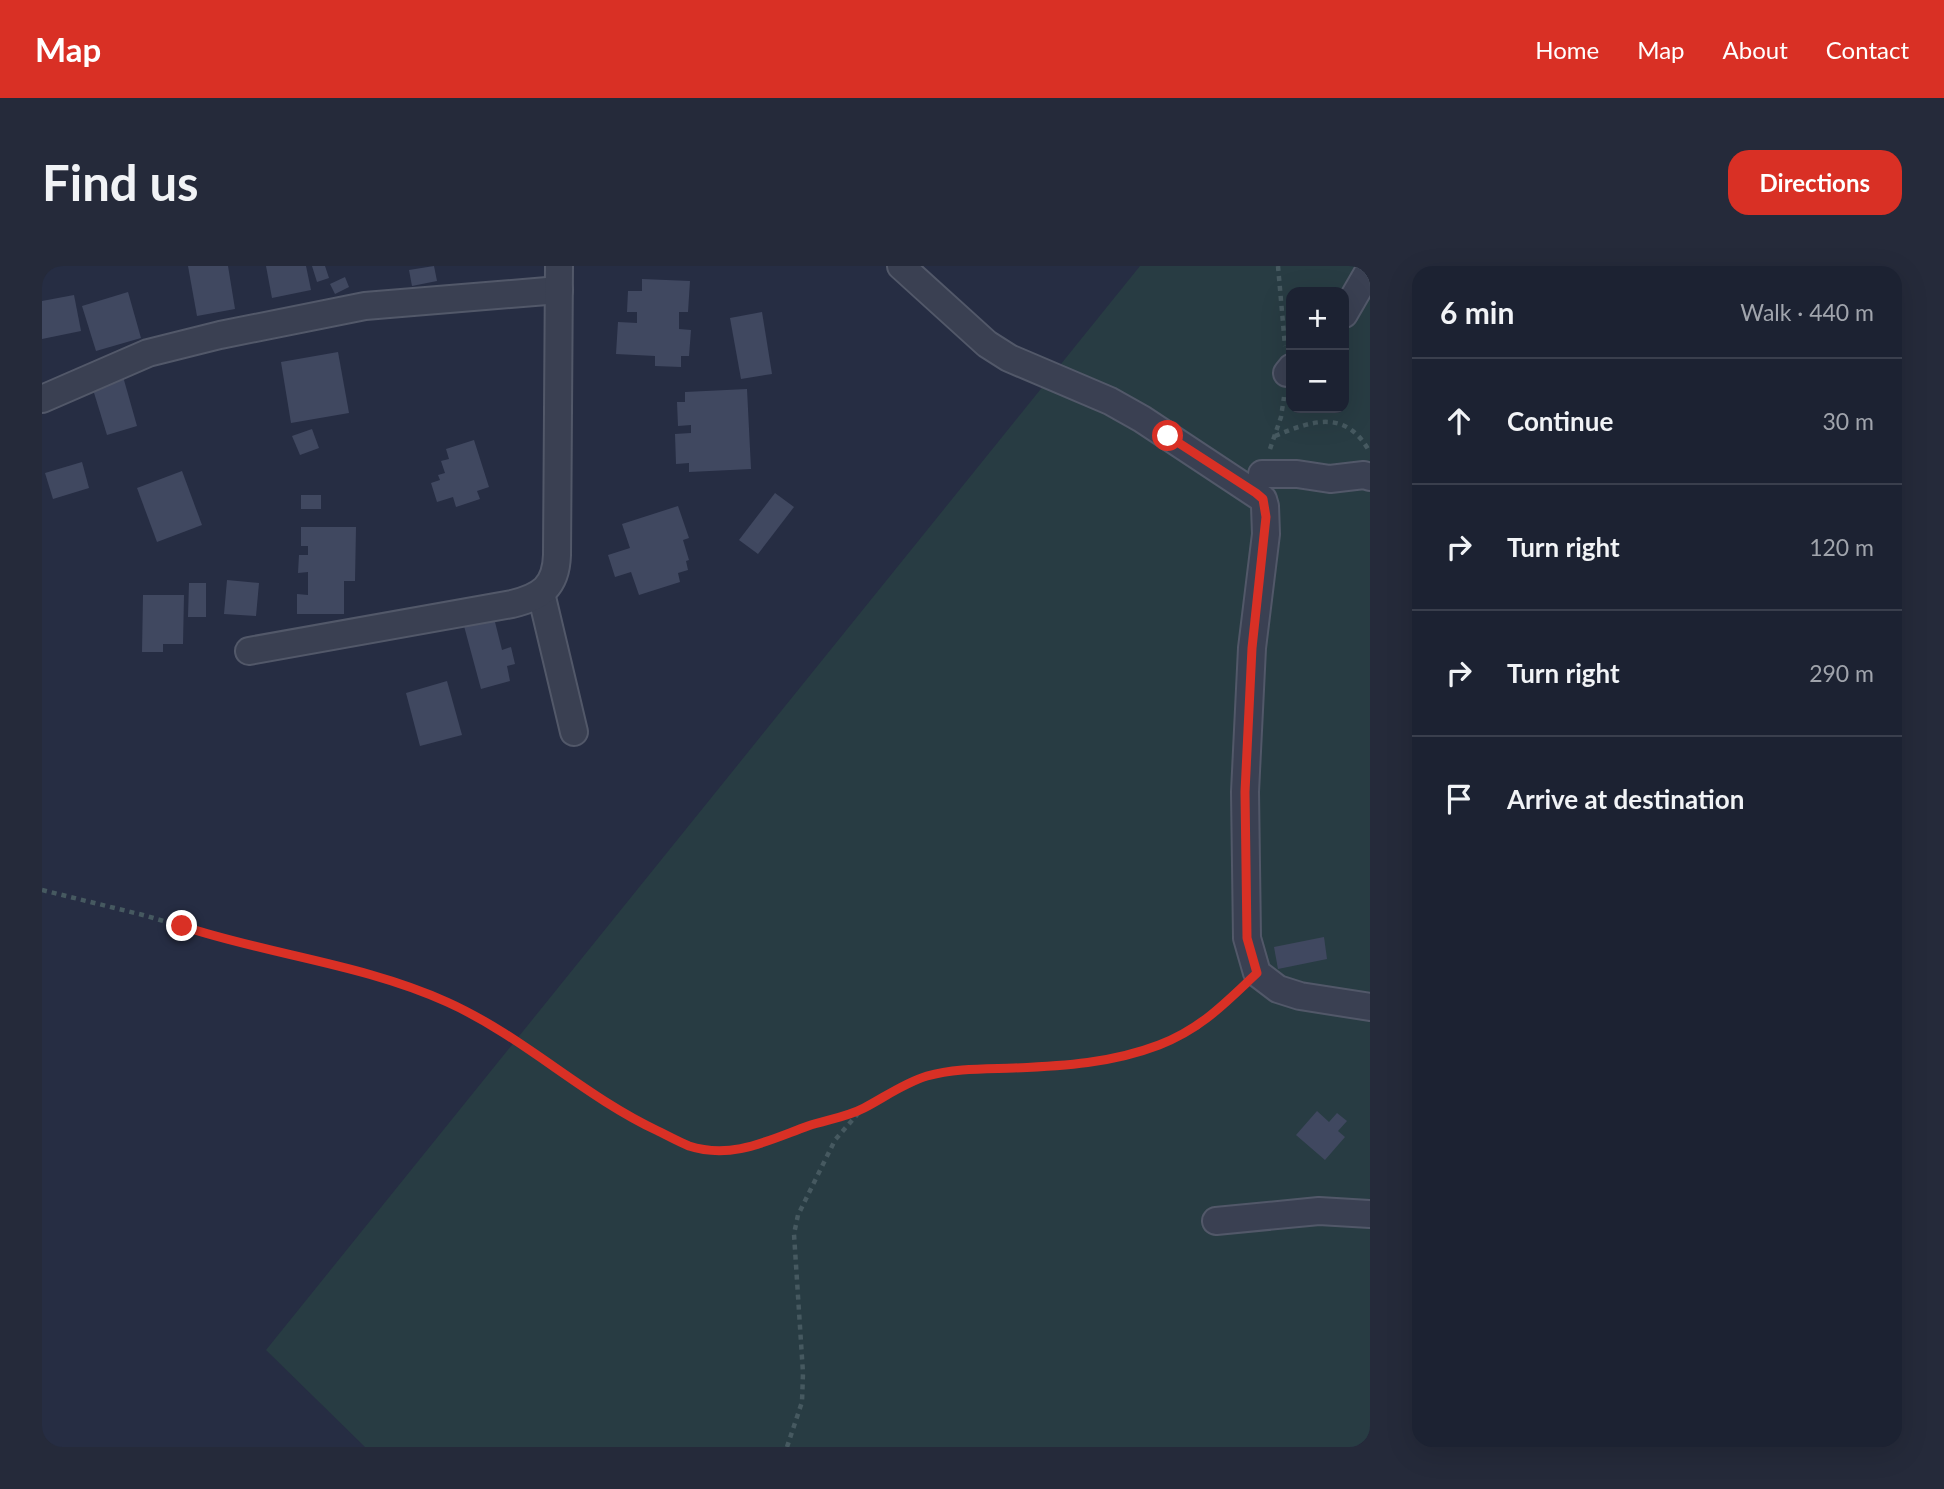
<!DOCTYPE html>
<html lang="en">
<head>
<meta charset="utf-8">
<style>
  :root { --surface:#1c2232; --page:#252a3a; --text:#f1f3f6; --muted:#a0a4ac; --line:#3a3f4d; --accent:#d93025 }
  body { margin:0; font-family:Lato,sans-serif; background:var(--page); color:var(--text) }
  .controls { position:absolute; right:21px; top:21px; display:grid; overflow:hidden; border-radius:14px; box-shadow:0 7px 28px #0002 }
  .controls button { width:63px; height:63px; display:grid; place-items:center; padding:0; border:0; border-bottom:2px solid var(--line); background:var(--surface); color:var(--text); font:35px sans-serif }
  .stop { position:absolute; width:21px; height:21px; margin:-16px; border:5px solid #d93025; border-radius:50%; background:#fff }
  .stop.end { background:#d93025; border-color:#fff; box-shadow:0 2px 7px #0008 }
  .list { margin:0; padding:0; list-style:none }
  h2 { display:flex; justify-content:space-between; align-items:center; height:91px; margin:0; padding:0 28px; font-size:30px }
  h2 small { font-size:23px; font-weight:400; color:var(--muted) }
  .list li { display:grid; grid-template-columns:46px 1fr auto; gap:21px; align-items:center; box-sizing:border-box; height:126px; padding:0 28px; border-top:2px solid var(--line) }
  .list b { display:block; font-size:26px; white-space:nowrap }
  .list em { font-size:23px; font-style:normal; color:var(--muted) }
  .icon { flex:none; width:38px; height:38px; fill:none; stroke:currentColor; stroke-width:2; stroke-linecap:round; stroke-linejoin:round }
  .map { position:relative; flex:none; width:1328px; height:1181px; overflow:hidden; border-radius:21px }
  header { display:flex; align-items:center; gap:42px; box-sizing:border-box; height:98px; padding:0 35px; background:var(--accent); color:#fff }
  header strong { font-size:33px }
  nav { display:flex; gap:38px; margin-inline-start:auto; font-size:24px }
  .intro { display:flex; align-items:center; justify-content:space-between; box-sizing:border-box; height:168px; padding:0 42px }
  h1 { margin:0; font-size:49px }
  .button { padding:18px 32px; border-radius:21px; background:var(--accent); color:#fff; font-size:24px; font-weight:700 }
  main { display:flex; gap:42px; padding:0 42px }
  aside { flex:1; background:var(--surface); border-radius:21px; box-shadow:0 7px 28px #0002 }
  .map>svg:first-child { display:block }
  .green { fill:#283c43; fill-rule:evenodd }
  .building { fill:#404860 }
  .lines { fill:none; stroke-linecap:round; stroke-linejoin:round }
  .minor-casing { stroke:#525869; stroke-width:30 }
  .path { stroke:#465960; stroke-width:4.5; stroke-dasharray:5 5; stroke-linecap:butt }
  .minor { stroke:#3a4052; stroke-width:26 }
  .route { stroke:#d93025; stroke-width:9 }
</style>
</head>
<body>
<header>
<strong>Map</strong>
<nav><a>Home</a><a>Map</a><a>About</a><a>Contact</a></nav>
</header>
<div class="intro"><h1>Find us</h1><a class="button">Directions</a></div>
<main>
<div class="map">
<svg width="1328" height="1181" viewBox="0 0 1328 1181">
  <rect width="100%" height="100%" fill="#262d43"/>
  <path class="green" d="M 1098,0 L 1328,0 L 1328,1181 L 323,1181 L 224,1084 ZM 1249,26 L 1302,26 L 1302,142 L 1249,142 Z"/>
  <g class="building">
    <path d="M 146,0 L 186,0 L 193,43 L 155,50 Z"/>
    <path d="M 224,0 L 264,0 L 269,24 L 230,32 Z"/>
    <path d="M 270,0 L 283,0 L 287,12 L 275,16 Z"/>
    <path d="M 392,0 L 395,15 L 370,20 L 367,4 Z"/>
    <path d="M 303,11 L 307,21 L 293,28 L 288,18 Z"/>
    <path d="M 600,13 L 648,15 L 646,46 L 637,46 L 637,63 L 649,64 L 647,90 L 639,90 L 639,101 L 613,100 L 613,90 L 574,88 L 576,56 L 595,57 L 595,46 L 585,46 L 586,25 L 600,25 Z"/>
    <path d="M 86,26 L 99,72 L 54,85 L 40,40 Z"/>
    <path d="M 32,29 L 39,65 L 0,73 L 0,35 Z"/>
    <path d="M 720,46 L 730,108 L 699,113 L 688,52 Z"/>
    <path d="M 296,86 L 307,147 L 249,157 L 239,96 Z"/>
    <path d="M 80,107 L 95,160 L 65,169 L 49,117 Z"/>
    <path d="M 705,123 L 709,203 L 647,206 L 647,197 L 634,198 L 633,168 L 649,167 L 649,159 L 636,160 L 635,136 L 643,136 L 643,126 Z"/>
    <path d="M 270,163 L 277,182 L 258,189 L 250,170 Z"/>
    <path d="M 432,174 L 447,221 L 435,225 L 438,233 L 414,241 L 411,231 L 395,236 L 389,217 L 398,214 L 396,209 L 403,207 L 399,195 L 407,193 L 404,183 Z"/>
    <path d="M 40,196 L 47,222 L 11,233 L 3,207 Z"/>
    <path d="M 140,205 L 160,259 L 115,276 L 95,222 Z"/>
    <path d="M 733,227 L 752,241 L 716,288 L 697,274 Z"/>
    <rect x="259" y="229" width="20" height="14"/>
    <path d="M 636,240 L 647,272 L 641,274 L 647,294 L 644,295 L 646,304 L 636,307 L 638,316 L 597,329 L 589,306 L 573,311 L 566,289 L 588,282 L 580,258 Z"/>
    <path d="M 259,261 L 314,261 L 313,315 L 302,315 L 302,348 L 255,348 L 255,328 L 266,329 L 266,306 L 256,307 L 257,289 L 266,289 L 266,280 L 259,280 Z"/>
    <path d="M 185,314 L 217,317 L 214,350 L 182,348 Z"/>
    <path d="M 147,317 L 164,317 L 164,351 L 146,351 Z"/>
    <path d="M 101,329 L 142,329 L 141,378 L 121,378 L 121,386 L 100,386 Z"/>
    <path d="M 452,352 L 460,384 L 469,381 L 473,398 L 465,400 L 468,415 L 439,423 L 422,360 Z"/>
    <path d="M 405,415 L 420,469 L 378,480 L 364,427 Z"/>
    <path d="M 1282,671 L 1285,693 L 1236,703 L 1232,681 Z"/>
    <path d="M 1275,845 L 1287,856 L 1295,847 L 1305,855 L 1296,865 L 1303,871 L 1283,894 L 1254,869 Z"/>
  </g>
  <g class="lines">
    <g class="minor-casing">
      <g id="minor">
        <path d="M 859,0 L 945,78 L 967,92 L 1068,135 L 1100,153 L 1221,233 L 1223,240 L 1224,268 L 1210,382 L 1203,526 L 1205,672 L 1215,707 L 1236,723 L 1258,730 L 1328,741"/>
        <path d="M 1302,48 L 1328,3"/>
        <path d="M 1245,107 L 1249,102"/>
        <path d="M 0,133 L 106,87 L 178,69 L 323,40 L 517,24"/>
        <path d="M 1220,208 L 1255,208 L 1288,213 L 1322,209 L 1328,211"/>
        <path d="M 499,327 L 532,466"/>
        <path d="M 207,385 L 470,338 C 499,331 514,321 515,289 L 517,0"/>
        <path d="M 1174,955 L 1277,945 L 1328,948"/>
      </g>
    </g>
    <g class="path">
      <path d="M 1236,0 L 1243,80"/>
      <path d="M 1233,170 C 1269,155 1302,143 1326,183"/>
      <path d="M 1228,183 L 1239,151 L 1242,131"/>
      <path d="M 0,624 L 105,650 L 186,675 L 330,708 L 406,736 L 498,789 L 582,849 L 648,881 L 683,886 L 717,880 L 765,861 L 819,844"/>
      <path d="M 745,1181 L 760,1136 L 761,1107 L 752,968 L 756,949 L 793,874 L 819,844 L 858,821 L 885,810 L 916,804 L 1026,800 L 1081,792 L 1120,778 L 1156,761 L 1197,724"/>
    </g>
    <use href="#minor" class="minor"/>
  </g>
  <g class="lines">
    <path class="route" d="M 140,660 C 228,689 321,698 405,736 C 481,770 541,830 616,865 C 626,870 637,876 647,880 C 690,894 727,874 766,860 C 784,854 805,851 822,842 C 843,831 862,817 885,810 C 913,802 944,803 972,802 C 1022,800 1070,797 1117,779 C 1159,763 1183,737 1215,707 L 1205,672 L 1203,526 L 1210,382 L 1224,251 L 1221,233 L 1214,227 L 1126,170"/>
  </g>
</svg>
<div class="controls">
<button>+</button>
<button>−</button>
</div>
<div class="stop" style="left:1126px;top:170px"></div>
<div class="stop end" style="left:140px;top:660px"></div>
</div>
<aside>
<h2>6 min<small>Walk · 440 m</small></h2>
<ul class="list">
<li><svg class="icon" aria-label="ahead" viewBox="0 0 24 24"><path d="M12 20V5M6 11l6-6 6 6"/></svg><div><b>Continue</b></div><em>30 m</em></li>
<li><svg class="icon" aria-label="right" viewBox="0 0 24 24"><path d="M7 20v-9h11M14 6l5 5-5 5"/></svg><div><b>Turn right</b></div><em>120 m</em></li>
<li><svg class="icon" aria-label="right" viewBox="0 0 24 24"><path d="M7 20v-9h11M14 6l5 5-5 5"/></svg><div><b>Turn right</b></div><em>290 m</em></li>
<li><svg class="icon" aria-label="arrive" viewBox="0 0 24 24"><path d="M6 21V4h12l-3 4 3 4H6"/></svg><div><b>Arrive at destination</b></div></li>
</ul>
</aside>
</main>
</body>
</html>
